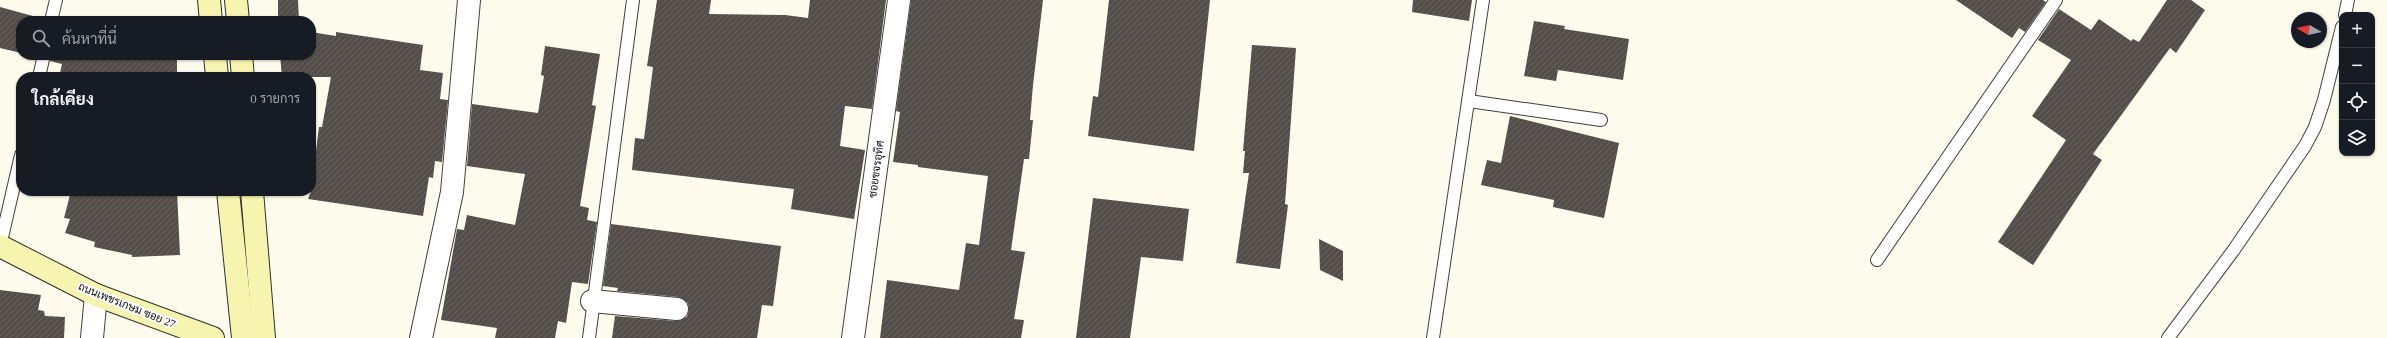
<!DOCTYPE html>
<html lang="th">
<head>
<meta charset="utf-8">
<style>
  :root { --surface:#171b24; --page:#20242c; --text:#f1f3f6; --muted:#9ea1a6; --line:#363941 }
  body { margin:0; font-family:"Times New Roman",Sarabun,serif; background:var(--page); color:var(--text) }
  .controls { position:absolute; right:12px; top:12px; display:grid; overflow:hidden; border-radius:8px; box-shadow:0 1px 3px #0004 }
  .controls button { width:36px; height:36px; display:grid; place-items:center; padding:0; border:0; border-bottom:1px solid var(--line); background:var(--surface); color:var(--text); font:20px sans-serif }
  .compass { position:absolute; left:2291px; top:12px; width:36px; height:36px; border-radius:50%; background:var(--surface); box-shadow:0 1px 3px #0004; rotate:279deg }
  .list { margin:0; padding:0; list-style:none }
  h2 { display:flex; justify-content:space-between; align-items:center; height:52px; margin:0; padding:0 16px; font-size:17px }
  h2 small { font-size:13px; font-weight:400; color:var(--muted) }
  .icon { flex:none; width:22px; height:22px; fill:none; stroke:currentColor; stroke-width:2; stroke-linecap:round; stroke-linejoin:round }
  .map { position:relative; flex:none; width:2387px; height:338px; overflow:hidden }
  .search { position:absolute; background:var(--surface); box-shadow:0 1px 3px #0004; left:16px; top:16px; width:300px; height:44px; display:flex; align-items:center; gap:10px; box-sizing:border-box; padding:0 14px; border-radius:16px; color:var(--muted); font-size:15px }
  .panel { position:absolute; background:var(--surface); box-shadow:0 1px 3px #0004; left:16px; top:72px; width:300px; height:124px; border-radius:16px }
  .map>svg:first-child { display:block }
  .building { fill:url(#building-hatch) }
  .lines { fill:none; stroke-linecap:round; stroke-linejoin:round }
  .lane-casing { stroke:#3f3f3f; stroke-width:14 }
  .street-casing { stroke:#3f3f3f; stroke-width:24 }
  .secondary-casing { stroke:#2e2e2e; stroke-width:24 }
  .lane { stroke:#fff; stroke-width:12 }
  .street { stroke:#fff; stroke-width:22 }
  .secondary { stroke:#f6f4ae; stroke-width:22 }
  .labels { text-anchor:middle; stroke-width:4; stroke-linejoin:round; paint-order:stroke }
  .street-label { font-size:11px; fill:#0c0c0c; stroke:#fff }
</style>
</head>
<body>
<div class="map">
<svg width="2387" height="338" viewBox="0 0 2387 338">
  <defs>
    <pattern id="building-hatch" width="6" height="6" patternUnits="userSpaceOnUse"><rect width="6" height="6" fill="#534e49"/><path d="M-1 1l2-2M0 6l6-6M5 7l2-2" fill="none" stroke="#67635f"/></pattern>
  </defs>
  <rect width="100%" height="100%" fill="#fdfbec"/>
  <g class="building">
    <path d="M 278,0 L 298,0 L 299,21 L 278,21 Z"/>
    <path d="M 657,0 L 711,0 L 709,14 L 785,15 L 808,18 L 810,0 L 886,0 L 872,109 L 845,106 L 840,146 L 865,150 L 854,219 L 791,209 L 794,189 L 632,170 L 635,138 L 644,139 L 653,67 L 647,66 Z"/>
    <path d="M 911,0 L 1043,0 L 1033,85 L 1030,120 L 1033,120 L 1029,159 L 1024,159 L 1011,250 L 1025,252 L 1014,319 L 1024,320 L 1021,338 L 880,338 L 887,280 L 959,290 L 966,243 L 979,245 L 988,176 L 918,167 L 918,165 L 893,162 L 900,112 L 896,111 Z"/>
    <path d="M 1109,0 L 1210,0 L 1194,151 L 1088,136 L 1093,96 L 1098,97 Z"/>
    <path d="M 1413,0 L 1472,0 L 1469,21 L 1412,12 Z"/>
    <path d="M 1956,0 L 2043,0 L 2046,2 L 2025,32 L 2019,28 L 2012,38 Z"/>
    <path d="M 2167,0 L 2191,0 L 2205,10 L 2176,53 L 2170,48 L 2093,154 L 2102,160 L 2033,265 L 1998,242 L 2066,140 L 2032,116 L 2071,60 L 2038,40 L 2059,9 L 2091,30 L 2099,19 L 2131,41 L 2133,39 L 2139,42 Z"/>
    <path d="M 0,7 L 44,19 L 21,21 L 21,53 L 0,48 Z"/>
    <path d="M 1534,21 L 1565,26 L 1564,29 L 1629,39 L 1623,80 L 1558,70 L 1556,81 L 1524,76 Z"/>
    <path d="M 311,32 L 336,36 L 336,32 L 423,45 L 420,70 L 443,73 L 440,99 L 448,100 L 442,162 L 435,161 L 433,178 L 429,177 L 423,216 L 308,199 L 311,191 L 319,127 L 322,127 L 331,77 L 282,77 L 280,55 L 311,55 Z"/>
    <path d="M 1252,45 L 1296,48 L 1285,204 L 1288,205 L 1280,269 L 1236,263 L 1249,173 L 1243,173 L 1245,151 L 1243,151 Z"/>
    <path d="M 545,46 L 600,54 L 592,105 L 596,106 L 580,206 L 589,208 L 587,220 L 597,222 L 588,284 L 572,282 L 566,323 L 558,321 L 555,338 L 495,338 L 497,328 L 441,320 L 457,229 L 464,230 L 467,215 L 515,225 L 525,174 L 467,166 L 472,104 L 538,113 L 544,76 L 541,75 Z"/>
    <path d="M 51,55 L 174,55 L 177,56 L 177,77 L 59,77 L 62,64 L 50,61 Z"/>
    <path d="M 1510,116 L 1619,143 L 1604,218 L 1553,207 L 1554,200 L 1481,185 L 1487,160 L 1501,163 Z"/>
    <path d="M 71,191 L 177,191 L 180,255 L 132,257 L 132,255 L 94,247 L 95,242 L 65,233 L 70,219 L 64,218 Z"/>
    <path d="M 1093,198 L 1189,209 L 1183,261 L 1141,257 L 1130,338 L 1076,338 Z"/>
    <path d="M 611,224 L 781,246 L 773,306 L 762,305 L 757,338 L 612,338 L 615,316 L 676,321 L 687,317 L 689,310 L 688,303 L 679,297 L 617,291 L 618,288 L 603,286 Z"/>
    <path d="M 1319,239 L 1343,251 L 1343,281 L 1320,270 Z"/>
    <path d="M 0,290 L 41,295 L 38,310 L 44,311 L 45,316 L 65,317 L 64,338 L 0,338 Z"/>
  </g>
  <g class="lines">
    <g class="lane-casing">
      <g id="lane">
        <path d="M 2345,15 L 2348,0"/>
        <path d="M 51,21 L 56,0"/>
        <path d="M 39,77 L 44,55"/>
        <path d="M 1469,101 L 1601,120"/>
        <path d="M 0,246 L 21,155"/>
        <path d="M 1877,260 L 2056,0"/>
        <path d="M 589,338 L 633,0"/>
        <path d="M 1433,338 L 1483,0"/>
        <path d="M 2168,338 L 2233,251 L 2305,146 L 2315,127 L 2324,100 L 2342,27"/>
      </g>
    </g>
    <g class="street-casing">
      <g id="street">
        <path d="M 592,301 L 677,309"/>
        <path d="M 92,338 L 96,295"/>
        <path d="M 421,338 L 452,192 L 469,0"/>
        <path d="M 853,338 L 899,0"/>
      </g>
    </g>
    <g class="secondary-casing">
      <g id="secondary">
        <path d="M 209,0 L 211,21"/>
        <path d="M 236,0 L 238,21"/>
        <path d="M 215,55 L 217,77"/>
        <path d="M 241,55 L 243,77"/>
        <path d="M 228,191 L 243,338"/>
        <path d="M 252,191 L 264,338"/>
        <path d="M 0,246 L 96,295 L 213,338"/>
      </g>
    </g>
    <use href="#lane" class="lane"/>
    <use href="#street" class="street"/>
    <use href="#secondary" class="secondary"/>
  </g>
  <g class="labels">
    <g class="street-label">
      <text transform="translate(876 169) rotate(-82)" y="4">ซอยขจรอุทิศ</text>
      <text transform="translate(127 305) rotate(22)" y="4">ถนนเพชรเกษม ซอย 27</text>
    </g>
  </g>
</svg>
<div class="controls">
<button>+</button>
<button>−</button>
<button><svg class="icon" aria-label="locate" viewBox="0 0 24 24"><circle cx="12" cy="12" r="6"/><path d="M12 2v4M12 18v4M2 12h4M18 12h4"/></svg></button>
<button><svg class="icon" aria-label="layers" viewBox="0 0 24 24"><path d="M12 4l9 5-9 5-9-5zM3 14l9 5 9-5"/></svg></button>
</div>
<svg class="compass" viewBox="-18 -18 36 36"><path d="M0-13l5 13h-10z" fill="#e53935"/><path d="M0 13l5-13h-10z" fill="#9ea1a6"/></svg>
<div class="search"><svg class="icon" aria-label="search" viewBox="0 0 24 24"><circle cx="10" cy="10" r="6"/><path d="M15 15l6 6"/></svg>ค้นหาที่นี่</div>
<section class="panel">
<h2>ใกล้เคียง<small>0 รายการ</small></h2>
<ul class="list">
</ul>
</section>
</div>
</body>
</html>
